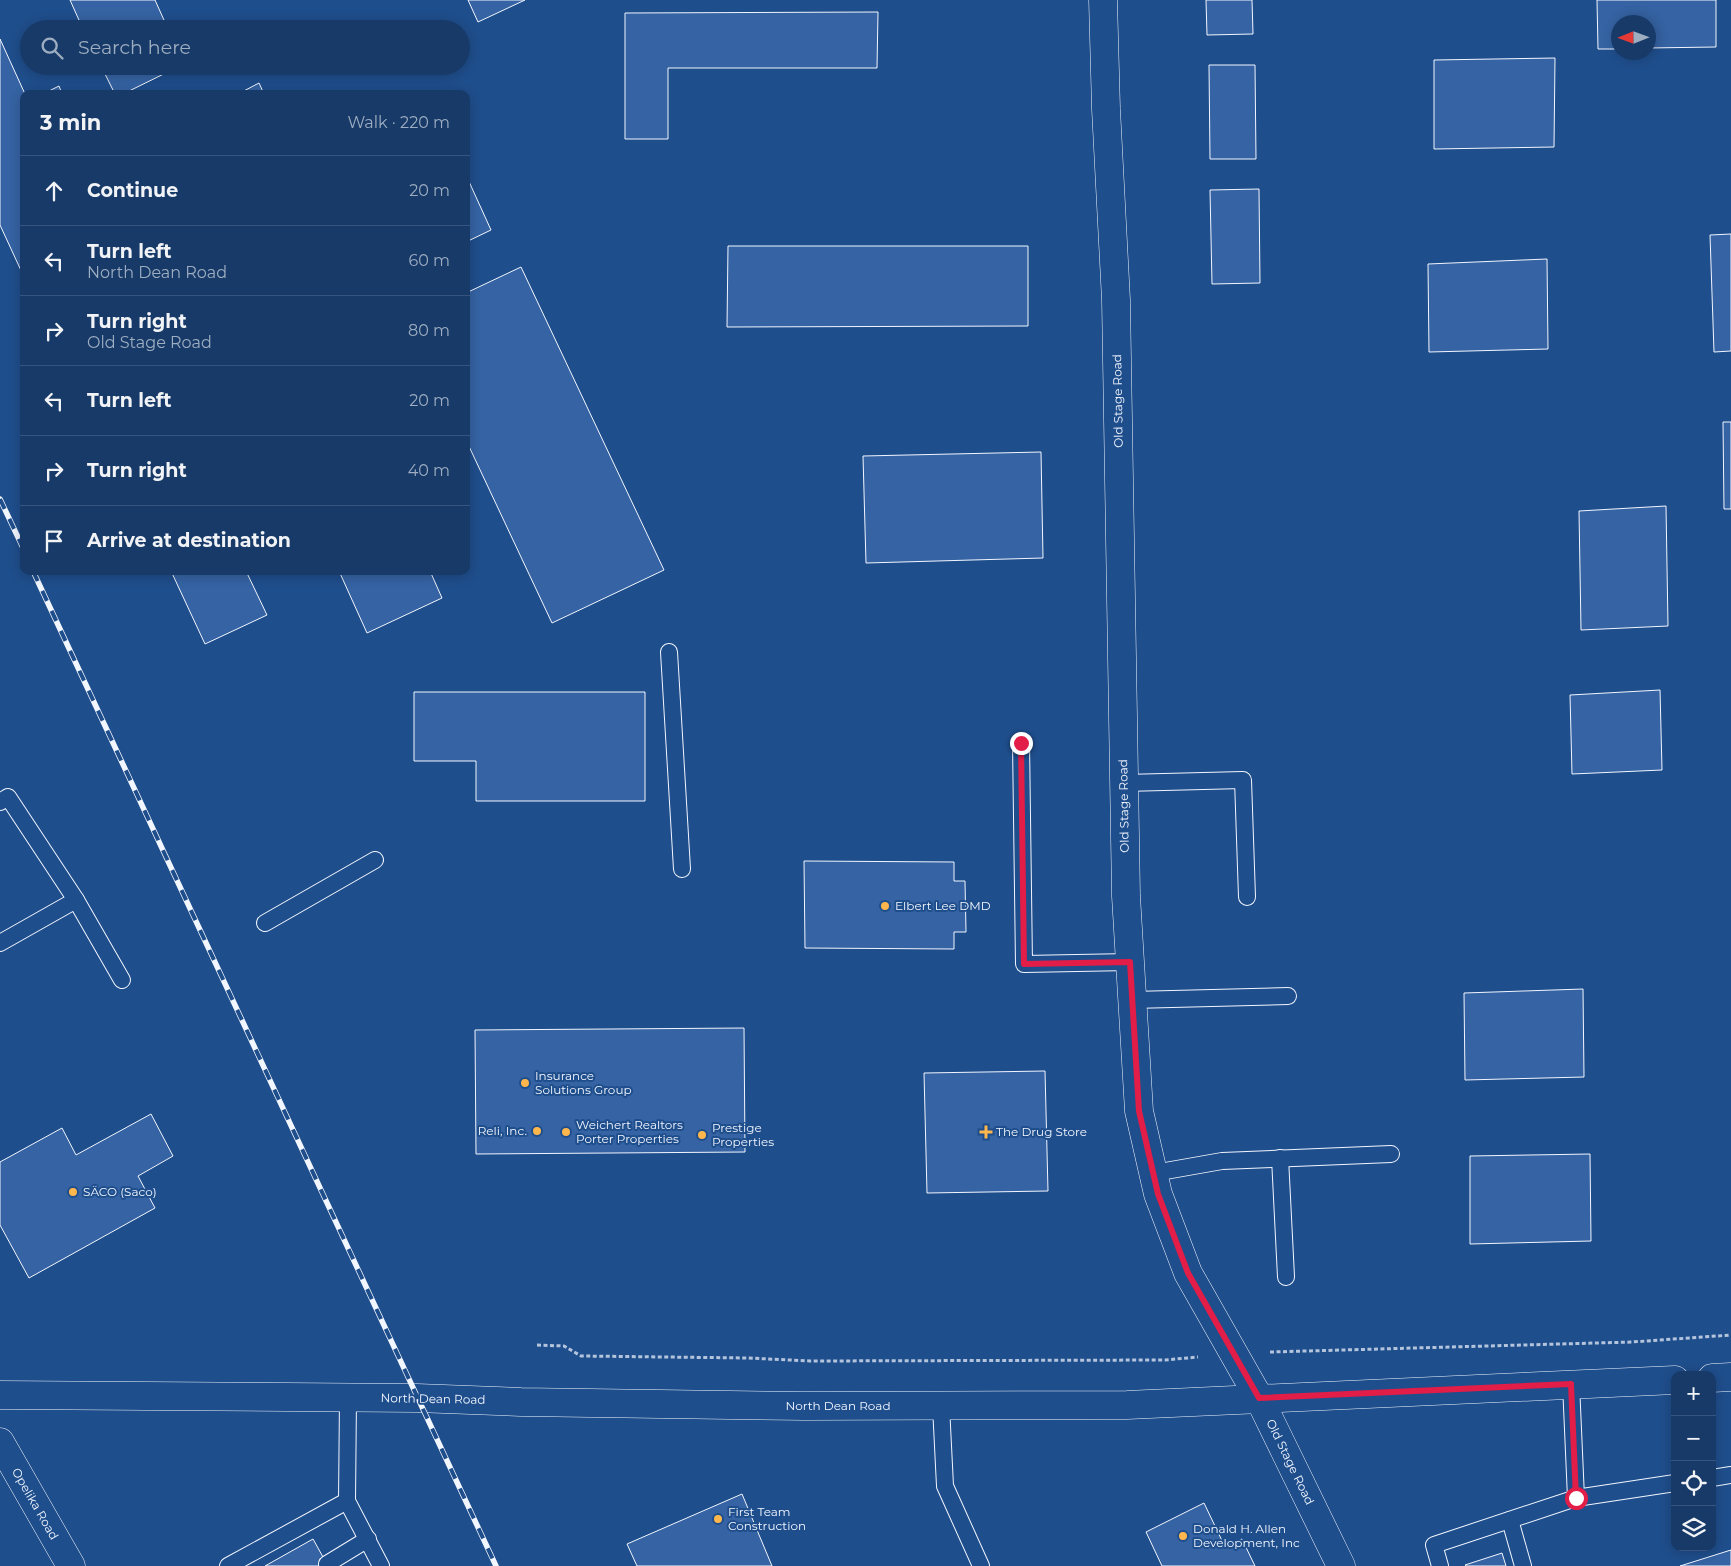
<!DOCTYPE html>
<html lang="en">
<head>
<meta charset="utf-8">
<style>
  :root { --surface:#173a69; --page:#20416f; --text:#f1f3f6; --muted:#9eadc0; --line:#36547d }
  body { margin:0; font-family:Montserrat,sans-serif; background:var(--page); color:var(--text) }
  .controls { position:absolute; right:15px; bottom:15px; display:grid; overflow:hidden; border-radius:10px; box-shadow:0 2px 12px #0003 }
  .controls button { width:45px; height:45px; display:grid; place-items:center; padding:0; border:0; border-bottom:1px solid var(--line); background:var(--surface); color:var(--text); font:25px sans-serif }
  .compass { position:absolute; left:1611px; top:15px; width:45px; height:45px; border-radius:50%; background:var(--surface); box-shadow:0 2px 12px #0003; rotate:269deg }
  .stop { position:absolute; width:15px; height:15px; margin:-11px; border:4px solid #e11d48; border-radius:50%; background:#fff }
  .stop.end { background:#e11d48; border-color:#fff; box-shadow:0 1px 5px #0008 }
  .list { margin:0; padding:0; list-style:none }
  h2 { display:flex; justify-content:space-between; align-items:center; height:65px; margin:0; padding:0 20px; font-size:21px }
  h2 small { font-size:16px; font-weight:400; color:var(--muted) }
  .list li { display:grid; grid-template-columns:32px 1fr auto; gap:15px; align-items:center; box-sizing:border-box; height:70px; padding:0 20px; border-top:1px solid var(--line) }
  .list b { display:block; font-size:19px; white-space:nowrap }
  .list p { margin:0; font-size:16px; white-space:nowrap; color:var(--muted) }
  .list em { font-size:16px; font-style:normal; color:var(--muted) }
  .icon { flex:none; width:28px; height:28px; fill:none; stroke:currentColor; stroke-width:2; stroke-linecap:round; stroke-linejoin:round }
  .map { position:relative; flex:none; width:1731px; height:1566px; overflow:hidden }
  .search { position:absolute; background:var(--surface); box-shadow:0 2px 12px #0003; left:20px; top:20px; width:450px; height:55px; display:flex; align-items:center; gap:12px; box-sizing:border-box; padding:0 18px; border-radius:28px; color:var(--muted); font-size:19px }
  .panel { position:absolute; background:var(--surface); box-shadow:0 2px 12px #0003; left:20px; top:90px; width:450px; height:485px; border-radius:10px }
  .map>svg:first-child { display:block }
  .building { fill:#3563a3; stroke:#f2f6ff }
  .lines { fill:none; stroke-linecap:round; stroke-linejoin:round }
  .service-casing { stroke:#f2f6ff; stroke-width:18 }
  .minor-casing { stroke:#f2f6ff; stroke-width:29 }
  .tertiary-casing { stroke:#f2f6ff; stroke-width:29 }
  .primary-casing { stroke:#f2f6ff; stroke-width:29 }
  .path { stroke:#b3c4dc; stroke-width:3; stroke-dasharray:4 2.5; stroke-linecap:butt }
  .service { stroke:#1f4e8c; stroke-width:16 }
  .minor { stroke:#1f4e8c; stroke-width:28 }
  .tertiary { stroke:#1f4e8c; stroke-width:28 }
  .primary { stroke:#1f4e8c; stroke-width:28 }
  .rail-casing { stroke:#f2f6ff; stroke-width:5.5 }
  .rail { stroke:#1f4e8c; stroke-width:4; stroke-dasharray:11; stroke-linecap:butt }
  .route { stroke:#e11d48; stroke-width:6 }
  .poi-dot { fill:#ffb74d; stroke:#1f4e8c; stroke-width:2 }
  .labels { text-anchor:middle; stroke-width:4; stroke-linejoin:round; paint-order:stroke }
  .street-label { font-size:12px; fill:#f2f6ff; stroke:#1f4e8c }
  .poi-label { font-size:12px; fill:#f2f6ff; stroke:#1f4e8c; text-anchor:start }
</style>
</head>
<body>
<div class="map">
<svg width="1731" height="1566" viewBox="0 0 1731 1566">
  <rect width="100%" height="100%" fill="#1f4e8c"/>
  <g class="building">
    <path d="M 70,0 L 155,0 L 168,29 L 83,29 Z"/>
    <path d="M 468,0 L 525,0 L 478,22 Z"/>
    <path d="M 1206,0 L 1252,0 L 1253,34 L 1207,35 Z"/>
    <path d="M 1597,0 L 1716,0 L 1716,47 L 1648,48 L 1648,22 L 1618,22 L 1618,49 L 1598,49 Z"/>
    <path d="M 878,12 L 877,68 L 668,68 L 668,139 L 625,139 L 625,13 Z"/>
    <path d="M 0,39 L 25,94 L 24,277 L 0,225 Z"/>
    <path d="M 1555,58 L 1554,147 L 1434,149 L 1434,60 Z"/>
    <path d="M 1209,65 L 1255,65 L 1256,159 L 1210,159 Z"/>
    <path d="M 101,66 L 180,66 L 123,94 L 115,94 Z"/>
    <path d="M 259,83 L 264,94 L 238,94 Z"/>
    <path d="M 59,86 L 62,94 L 43,94 Z"/>
    <path d="M 466,175 L 491,230 L 466,242 Z"/>
    <path d="M 1259,189 L 1260,283 L 1212,284 L 1210,190 Z"/>
    <path d="M 1731,234 L 1731,351 L 1714,352 L 1710,235 Z"/>
    <path d="M 728,246 L 1028,246 L 1028,326 L 727,327 Z"/>
    <path d="M 1547,259 L 1548,349 L 1429,352 L 1428,264 Z"/>
    <path d="M 521,267 L 664,570 L 552,623 L 466,440 L 466,293 Z"/>
    <path d="M 1723,422 L 1731,422 L 1731,509 L 1724,509 Z"/>
    <path d="M 1041,452 L 1043,558 L 866,563 L 863,456 Z"/>
    <path d="M 1666,506 L 1668,626 L 1581,630 L 1579,511 Z"/>
    <path d="M 171,571 L 246,571 L 267,615 L 205,644 Z"/>
    <path d="M 339,571 L 430,571 L 442,598 L 367,633 Z"/>
    <path d="M 1660,690 L 1662,770 L 1572,774 L 1570,695 Z"/>
    <path d="M 414,692 L 645,692 L 645,801 L 476,801 L 476,761 L 414,761 Z"/>
    <path d="M 804,861 L 954,862 L 954,881 L 965,881 L 966,932 L 954,932 L 954,949 L 805,948 Z"/>
    <path d="M 1583,989 L 1584,1077 L 1465,1080 L 1464,993 Z"/>
    <path d="M 744,1028 L 745,1152 L 476,1154 L 475,1030 Z"/>
    <path d="M 1045,1071 L 1048,1191 L 927,1193 L 924,1073 Z"/>
    <path d="M 151,1114 L 173,1156 L 138,1176 L 155,1208 L 29,1278 L 0,1225 L 0,1162 L 62,1128 L 76,1155 Z"/>
    <path d="M 1590,1154 L 1591,1241 L 1470,1244 L 1470,1156 Z"/>
    <path d="M 742,1494 L 772,1566 L 637,1566 L 627,1544 Z"/>
    <path d="M 1204,1503 L 1225,1547 L 1242,1539 L 1255,1566 L 1162,1566 L 1146,1532 Z"/>
    <path d="M 313,1539 L 328,1566 L 265,1566 Z"/>
    <path d="M 1731,1550 L 1731,1566 L 1680,1566 Z"/>
    <path d="M 1502,1553 L 1506,1566 L 1466,1566 L 1465,1565 Z"/>
  </g>
  <g class="lines">
    <g class="service-casing">
      <g id="service">
        <path d="M 669,652 L 682,869"/>
        <path d="M 1021,743 L 1024,964 L 1130,962"/>
        <path d="M 1124,783 L 1243,780 L 1247,897"/>
        <path d="M 0,802 L 8,797 L 76,900 L 0,943"/>
        <path d="M 76,900 L 122,980"/>
        <path d="M 265,923 L 375,860"/>
        <path d="M 1132,1000 L 1288,996"/>
        <path d="M 1280,1158 L 1286,1277"/>
        <path d="M 1154,1173 L 1222,1161 L 1391,1154"/>
        <path d="M 1571,1384 L 1576,1498"/>
        <path d="M 348,1398 L 347,1501 L 381,1566"/>
        <path d="M 941,1406 L 945,1486 L 981,1566"/>
        <path d="M 1712,1478 L 1731,1475"/>
        <path d="M 1510,1520 L 1523,1566"/>
        <path d="M 327,1564 L 368,1539"/>
        <path d="M 228,1566 L 347,1501"/>
        <path d="M 1440,1566 L 1434,1545 L 1576,1498 L 1675,1483"/>
      </g>
    </g>
    <g class="minor-casing">
      <path id="minor" d="M 1103,0 L 1106,109 L 1116,300 L 1126,896 L 1139,1111 L 1158,1194 L 1188,1273 L 1259,1398 L 1341,1566"/>
    </g>
    <g class="tertiary-casing">
      <g id="tertiary">
        <path d="M 1712,1378 L 1731,1377"/>
        <path d="M 0,1395 L 417,1398 L 521,1402 L 804,1406 L 1127,1405 L 1675,1380"/>
      </g>
    </g>
    <g class="primary-casing">
      <path id="primary" d="M 0,1442 L 71,1566"/>
    </g>
    <g class="path">
      <path d="M 537,1345 L 564,1346 L 581,1356 L 748,1358 L 810,1361 L 1165,1360 L 1198,1357"/>
      <path d="M 1270,1352 L 1632,1342 L 1731,1335"/>
    </g>
    <use href="#service" class="service"/>
    <use href="#minor" class="minor"/>
    <use href="#tertiary" class="tertiary"/>
    <use href="#primary" class="primary"/>
    <g class="rail-casing">
      <g id="rail">
        <path d="M 0,499 L 24,550"/>
        <path d="M 33,571 L 496,1566"/>
      </g>
    </g>
    <use href="#rail" class="rail"/>
  </g>
  <g class="lines">
    <path class="route" d="M 1021,743 L 1024,964 L 1130,962 L 1139,1111 L 1158,1194 L 1188,1273 L 1259,1398 L 1571,1384 L 1576,1498"/>
  </g>
  <g class="poi-dot">
    <circle cx="885" cy="906" r="5"/>
    <circle cx="525" cy="1083" r="5"/>
    <circle cx="537" cy="1131" r="5"/>
    <circle cx="566" cy="1132" r="5"/>
    <path d="M983.5 1124.5h5v5h5v5h-5v5h-5v-5h-5v-5h5z"/>
    <circle cx="702" cy="1135" r="5"/>
    <circle cx="73" cy="1192" r="5"/>
    <circle cx="718" cy="1519" r="5"/>
    <circle cx="1183" cy="1536" r="5"/>
  </g>
  <g class="labels">
    <g class="street-label">
      <text transform="translate(1118 401) rotate(-91)" y="4">Old Stage Road</text>
      <text transform="translate(1124 806) rotate(-91)" y="4">Old Stage Road</text>
      <text transform="translate(433 1399) rotate(1)" y="4">North Dean Road</text>
      <text x="838" y="1410">North Dean Road</text>
      <text transform="translate(1290 1462) rotate(64)" y="4">Old Stage Road</text>
      <text transform="translate(35 1504) rotate(60)" y="4">Opelika Road</text>
    </g>
    <g class="poi-label">
      <text x="895" y="910">Elbert Lee DMD</text>
      <text x="535" y="1080">Insurance<tspan x="535" dy="14">Solutions Group</tspan></text>
      <text x="576" y="1129">Weichert Realtors<tspan x="576" dy="14">Porter Properties</tspan></text>
      <text x="712" y="1132">Prestige<tspan x="712" dy="14">Properties</tspan></text>
      <text x="527" y="1135" text-anchor="end">Reli, Inc.</text>
      <text x="996" y="1136">The Drug Store</text>
      <text x="83" y="1196">SÄCO (Saco)</text>
      <text x="728" y="1516">First Team<tspan x="728" dy="14">Construction</tspan></text>
      <text x="1193" y="1533">Donald H. Allen<tspan x="1193" dy="14">Development, Inc</tspan></text>
    </g>
  </g>
</svg>
<div class="controls">
<button>+</button>
<button>−</button>
<button><svg class="icon" aria-label="locate" viewBox="0 0 24 24"><circle cx="12" cy="12" r="6"/><path d="M12 2v4M12 18v4M2 12h4M18 12h4"/></svg></button>
<button><svg class="icon" aria-label="layers" viewBox="0 0 24 24"><path d="M12 4l9 5-9 5-9-5zM3 14l9 5 9-5"/></svg></button>
</div>
<svg class="compass" viewBox="-18 -18 36 36"><path d="M0-13l5 13h-10z" fill="#e53935"/><path d="M0 13l5-13h-10z" fill="#9eadc0"/></svg>
<div class="stop" style="left:1576px;top:1498px"></div>
<div class="stop end" style="left:1021px;top:743px"></div>
<div class="search"><svg class="icon" aria-label="search" viewBox="0 0 24 24"><circle cx="10" cy="10" r="6"/><path d="M15 15l6 6"/></svg>Search here</div>
<section class="panel">
<h2>3 min<small>Walk · 220 m</small></h2>
<ul class="list">
<li><svg class="icon" aria-label="ahead" viewBox="0 0 24 24"><path d="M12 20V5M6 11l6-6 6 6"/></svg><div><b>Continue</b></div><em>20 m</em></li>
<li><svg class="icon" aria-label="left" viewBox="0 0 24 24"><path d="M17 20v-9H6M10 6l-5 5 5 5"/></svg><div><b>Turn left</b><p>North Dean Road</p></div><em>60 m</em></li>
<li><svg class="icon" aria-label="right" viewBox="0 0 24 24"><path d="M7 20v-9h11M14 6l5 5-5 5"/></svg><div><b>Turn right</b><p>Old Stage Road</p></div><em>80 m</em></li>
<li><svg class="icon" aria-label="left" viewBox="0 0 24 24"><path d="M17 20v-9H6M10 6l-5 5 5 5"/></svg><div><b>Turn left</b></div><em>20 m</em></li>
<li><svg class="icon" aria-label="right" viewBox="0 0 24 24"><path d="M7 20v-9h11M14 6l5 5-5 5"/></svg><div><b>Turn right</b></div><em>40 m</em></li>
<li><svg class="icon" aria-label="arrive" viewBox="0 0 24 24"><path d="M6 21V4h12l-3 4 3 4H6"/></svg><div><b>Arrive at destination</b></div></li>
</ul>
</section>
</div>
</body>
</html>
